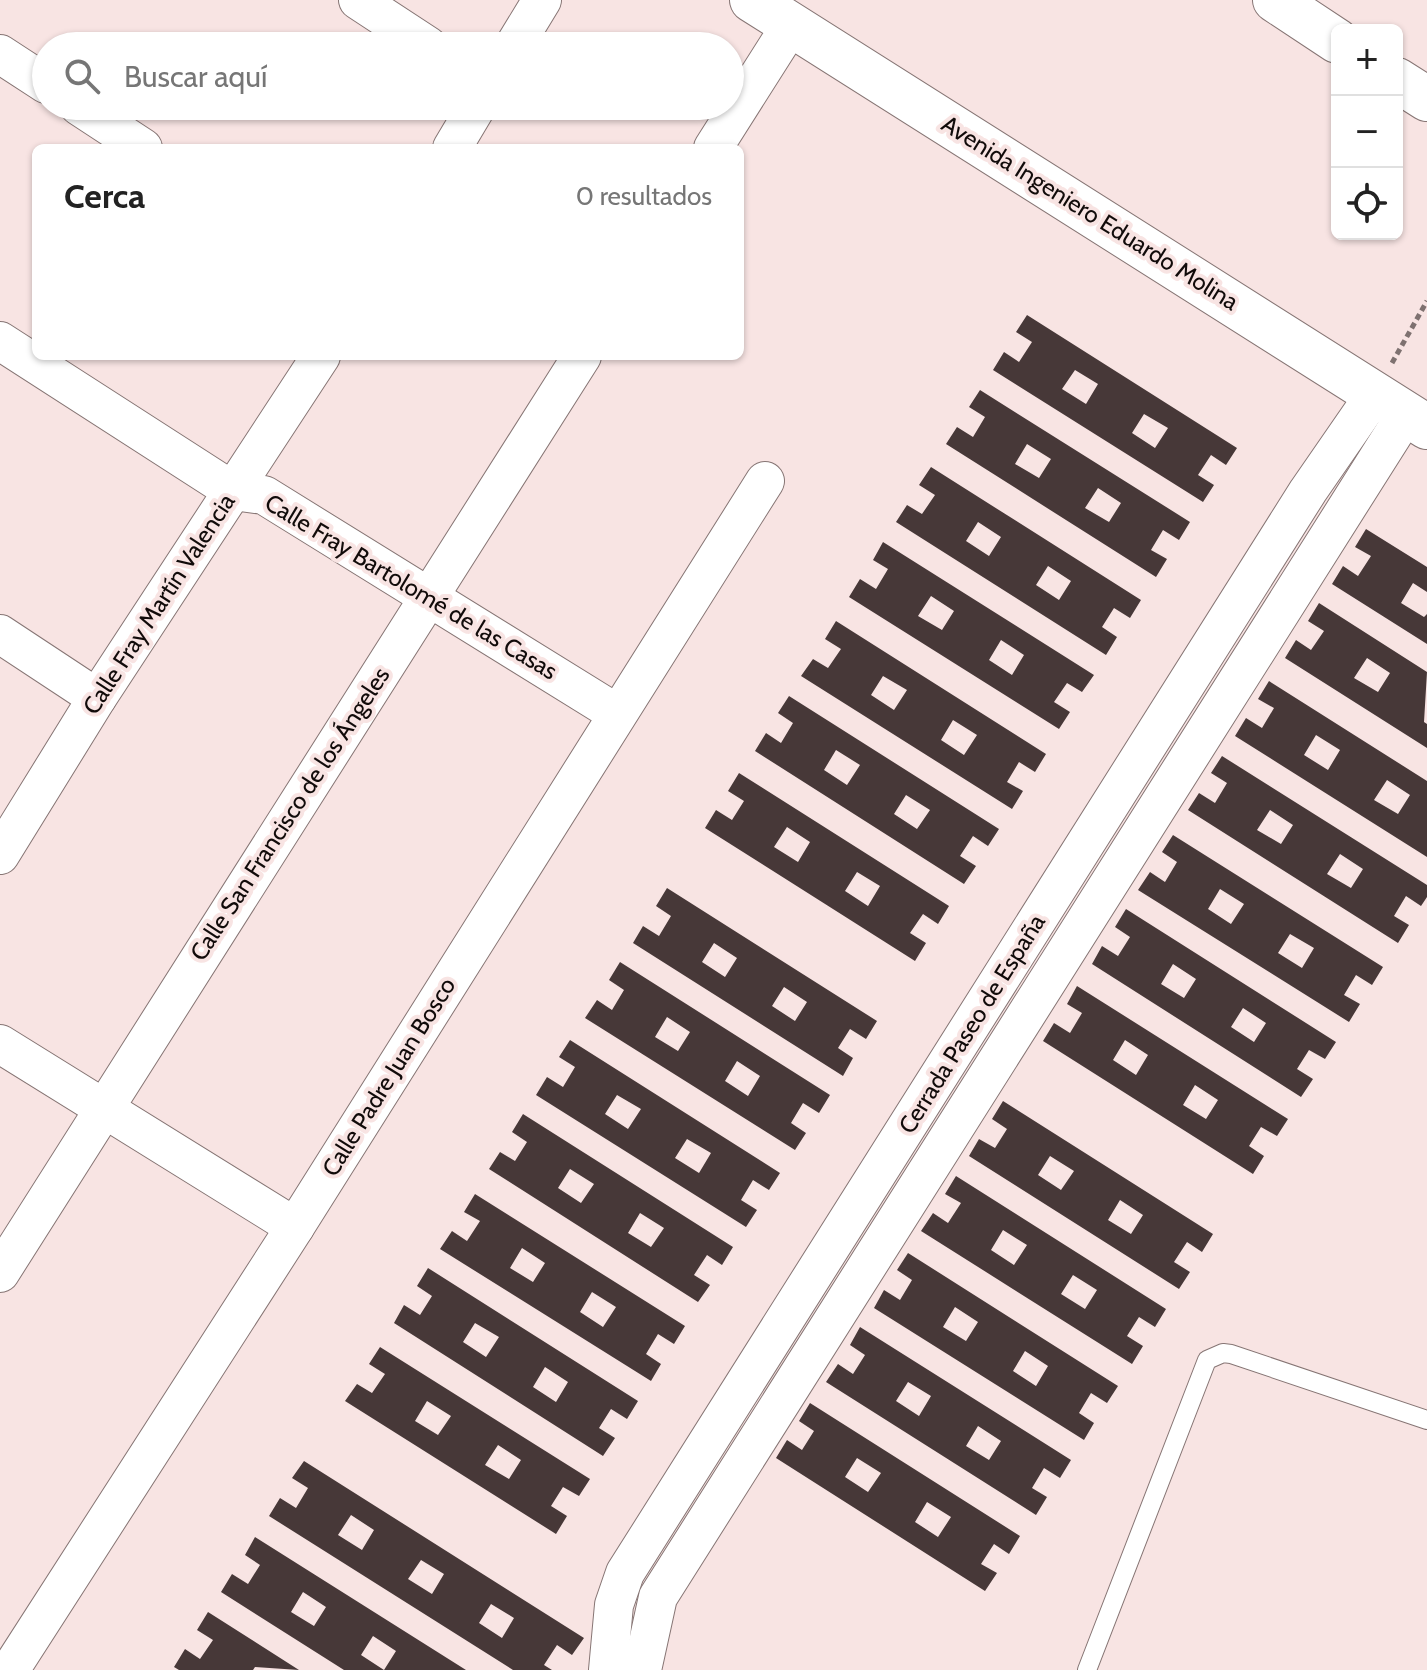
<!DOCTYPE html>
<html lang="es">
<head>
<meta charset="utf-8">
<style>
  :root { --surface:#fff; --page:#f6f6f6; --text:#222; --muted:#767676; --line:#e0e0e0 }
  body { margin:0; font-family:Cabin,sans-serif; background:var(--page); color:var(--text) }
  .controls { position:absolute; right:24px; top:24px; display:grid; overflow:hidden; border-radius:12px; box-shadow:0 2px 6px #0004 }
  .controls button { width:72px; height:72px; display:grid; place-items:center; padding:0; border:0; border-bottom:2px solid var(--line); background:var(--surface); color:var(--text); font:40px sans-serif }
  .list { margin:0; padding:0; list-style:none }
  h2 { display:flex; justify-content:space-between; align-items:center; height:104px; margin:0; padding:0 32px; font-size:34px }
  h2 small { font-size:26px; font-weight:400; color:var(--muted) }
  .icon { flex:none; width:44px; height:44px; fill:none; stroke:currentColor; stroke-width:2; stroke-linecap:round; stroke-linejoin:round }
  .map { position:relative; flex:none; width:1427px; height:1670px; overflow:hidden }
  .search { position:absolute; background:var(--surface); box-shadow:0 2px 6px #0004; left:32px; top:32px; width:712px; height:88px; display:flex; align-items:center; gap:20px; box-sizing:border-box; padding:0 28px; border-radius:44px; color:var(--muted); font-size:30px }
  .panel { position:absolute; background:var(--surface); box-shadow:0 2px 6px #0004; left:32px; top:144px; width:712px; height:216px; border-radius:12px }
  .map>svg:first-child { display:block }
  .building { fill:#473838; fill-rule:evenodd }
  .lines { fill:none; stroke-linecap:round; stroke-linejoin:round }
  .service-casing { stroke:#867574; stroke-width:20 }
  .minor-casing { stroke:#867574; stroke-width:40 }
  .primary-casing { stroke:#867574; stroke-width:46 }
  .path { stroke:#7e7170; stroke-width:5; stroke-dasharray:6 4; stroke-linecap:butt }
  .service { stroke:#fff; stroke-width:18 }
  .minor { stroke:#fff; stroke-width:38 }
  .primary { stroke:#fff; stroke-width:44 }
  .labels { text-anchor:middle; stroke-width:8; stroke-linejoin:round; paint-order:stroke }
  .street-label { font-size:24px; fill:#110b0a; stroke:#f8e4e3 }
</style>
</head>
<body>
<div class="map">
<svg width="1427" height="1670" viewBox="0 0 1427 1670">
  <rect width="100%" height="100%" fill="#f8e4e3"/>
  <g class="building">
    <path d="M 1027,315 L 1237,448 L 1226,465 L 1211,455 L 1198,475 L 1214,485 L 1203,502 L 993,370 L 1004,352 L 1019,362 L 1032,342 L 1016,332 ZM 1075,370 L 1098,384 L 1086,404 L 1062,389 ZM 1144,414 L 1168,428 L 1155,448 L 1132,433 Z"/>
    <path d="M 980,390 L 1190,522 L 1179,540 L 1163,530 L 1151,550 L 1167,559 L 1156,577 L 946,444 L 957,427 L 973,437 L 985,417 L 969,407 ZM 1027,444 L 1051,459 L 1039,478 L 1015,464 ZM 1098,488 L 1121,503 L 1109,522 L 1085,508 Z"/>
    <path d="M 931,467 L 1141,600 L 1130,618 L 1114,608 L 1102,627 L 1117,637 L 1106,655 L 896,522 L 907,505 L 922,514 L 935,495 L 919,485 ZM 978,522 L 1001,537 L 989,556 L 966,541 ZM 1048,566 L 1071,581 L 1059,600 L 1036,585 Z"/>
    <path d="M 1366,529 L 1427,567 L 1427,592 L 1413,583 L 1401,603 L 1424,617 L 1427,614 L 1427,644 L 1332,584 L 1343,566 L 1358,576 L 1371,556 L 1355,547 Z"/>
    <path d="M 883,542 L 1094,675 L 1082,692 L 1067,683 L 1054,702 L 1070,712 L 1059,729 L 849,597 L 860,579 L 876,589 L 888,569 L 873,560 ZM 931,596 L 954,611 L 942,630 L 918,616 ZM 1001,640 L 1024,655 L 1012,675 L 989,660 Z"/>
    <path d="M 1319,603 L 1427,672 L 1424,722 L 1427,724 L 1427,748 L 1285,658 L 1296,640 L 1311,650 L 1324,631 L 1308,621 ZM 1367,658 L 1390,673 L 1378,692 L 1354,678 Z"/>
    <path d="M 836,621 L 1046,754 L 1035,772 L 1019,762 L 1007,782 L 1023,791 L 1012,809 L 801,676 L 813,659 L 828,668 L 841,649 L 825,639 ZM 883,676 L 907,690 L 894,710 L 871,695 ZM 953,720 L 977,735 L 964,755 L 941,740 Z"/>
    <path d="M 1269,681 L 1427,781 L 1427,857 L 1235,736 L 1246,718 L 1262,728 L 1274,708 L 1258,699 ZM 1316,735 L 1340,750 L 1328,770 L 1304,755 ZM 1387,780 L 1410,795 L 1398,814 L 1374,800 Z"/>
    <path d="M 789,696 L 999,829 L 988,846 L 973,836 L 960,856 L 976,866 L 964,884 L 755,751 L 766,733 L 781,743 L 793,723 L 778,713 ZM 836,750 L 860,765 L 847,785 L 824,770 ZM 906,795 L 930,810 L 917,829 L 894,814 Z"/>
    <path d="M 1222,756 L 1427,885 L 1427,897 L 1421,906 L 1406,896 L 1394,916 L 1409,925 L 1398,943 L 1188,810 L 1199,793 L 1215,803 L 1227,783 L 1211,773 ZM 1270,810 L 1293,825 L 1281,844 L 1257,830 ZM 1340,854 L 1363,869 L 1351,888 L 1327,874 Z"/>
    <path d="M 739,773 L 949,906 L 938,924 L 923,914 L 910,933 L 926,943 L 915,961 L 705,828 L 716,810 L 732,820 L 744,801 L 728,791 ZM 787,827 L 810,842 L 798,862 L 774,847 ZM 857,872 L 880,886 L 868,906 L 845,891 Z"/>
    <path d="M 1173,835 L 1383,967 L 1372,985 L 1356,975 L 1344,995 L 1360,1004 L 1349,1022 L 1138,890 L 1150,872 L 1165,882 L 1177,862 L 1162,852 ZM 1220,889 L 1244,904 L 1231,924 L 1208,909 ZM 1290,934 L 1314,948 L 1302,968 L 1278,953 Z"/>
    <path d="M 667,888 L 877,1021 L 866,1039 L 850,1029 L 838,1048 L 853,1058 L 843,1076 L 633,943 L 643,926 L 659,936 L 671,916 L 656,906 ZM 714,943 L 737,958 L 725,977 L 702,962 ZM 784,987 L 807,1002 L 795,1021 L 772,1006 Z"/>
    <path d="M 1126,909 L 1336,1042 L 1325,1059 L 1309,1050 L 1297,1069 L 1313,1079 L 1301,1097 L 1092,964 L 1102,946 L 1118,956 L 1130,937 L 1115,927 ZM 1173,964 L 1196,979 L 1184,998 L 1161,984 ZM 1243,1008 L 1266,1023 L 1254,1042 L 1231,1027 Z"/>
    <path d="M 620,962 L 830,1095 L 819,1113 L 803,1103 L 791,1123 L 806,1133 L 795,1150 L 585,1018 L 597,1000 L 612,1010 L 624,990 L 609,980 ZM 667,1017 L 690,1032 L 678,1051 L 655,1037 ZM 737,1061 L 760,1076 L 748,1096 L 725,1081 Z"/>
    <path d="M 1077,986 L 1288,1119 L 1277,1136 L 1261,1127 L 1249,1146 L 1264,1156 L 1253,1174 L 1043,1041 L 1054,1023 L 1070,1033 L 1082,1013 L 1067,1004 ZM 1125,1040 L 1148,1055 L 1136,1075 L 1113,1060 ZM 1195,1085 L 1218,1100 L 1206,1119 L 1183,1105 Z"/>
    <path d="M 570,1040 L 780,1173 L 769,1190 L 753,1180 L 741,1200 L 757,1210 L 746,1227 L 536,1095 L 547,1077 L 563,1087 L 575,1067 L 559,1057 ZM 617,1095 L 641,1109 L 628,1129 L 605,1114 ZM 687,1139 L 711,1153 L 699,1173 L 675,1158 Z"/>
    <path d="M 1003,1101 L 1213,1234 L 1202,1252 L 1187,1242 L 1174,1262 L 1190,1272 L 1179,1289 L 969,1156 L 979,1139 L 995,1148 L 1007,1129 L 992,1119 ZM 1050,1156 L 1074,1171 L 1061,1190 L 1038,1175 ZM 1120,1200 L 1143,1215 L 1131,1234 L 1108,1220 Z"/>
    <path d="M 523,1114 L 733,1247 L 722,1265 L 707,1255 L 694,1275 L 710,1285 L 698,1302 L 489,1169 L 500,1152 L 515,1161 L 527,1142 L 512,1132 ZM 570,1169 L 594,1184 L 581,1203 L 558,1188 ZM 640,1213 L 664,1228 L 651,1247 L 628,1233 Z"/>
    <path d="M 956,1176 L 1166,1309 L 1155,1327 L 1139,1317 L 1127,1336 L 1143,1346 L 1132,1364 L 921,1231 L 933,1213 L 948,1223 L 961,1203 L 945,1194 ZM 1003,1230 L 1027,1245 L 1014,1265 L 991,1250 ZM 1073,1275 L 1097,1290 L 1085,1309 L 1061,1294 Z"/>
    <path d="M 475,1194 L 685,1326 L 674,1344 L 658,1334 L 646,1354 L 661,1364 L 651,1381 L 440,1249 L 452,1231 L 467,1241 L 480,1221 L 464,1212 ZM 522,1248 L 545,1263 L 533,1282 L 510,1268 ZM 592,1292 L 616,1307 L 603,1327 L 580,1312 Z"/>
    <path d="M 908,1253 L 1118,1386 L 1107,1403 L 1091,1393 L 1079,1413 L 1094,1423 L 1084,1440 L 874,1308 L 884,1290 L 900,1300 L 912,1280 L 897,1270 ZM 955,1307 L 978,1322 L 966,1341 L 943,1327 ZM 1025,1351 L 1048,1366 L 1036,1386 L 1013,1371 Z"/>
    <path d="M 428,1268 L 638,1401 L 627,1419 L 611,1409 L 599,1428 L 615,1438 L 603,1456 L 394,1323 L 404,1305 L 420,1315 L 432,1296 L 417,1286 ZM 475,1323 L 499,1337 L 486,1357 L 463,1342 ZM 545,1367 L 568,1382 L 556,1402 L 533,1387 Z"/>
    <path d="M 860,1327 L 1071,1460 L 1060,1478 L 1044,1468 L 1032,1488 L 1047,1497 L 1036,1515 L 826,1382 L 838,1364 L 853,1374 L 865,1355 L 850,1345 ZM 908,1382 L 931,1396 L 919,1416 L 896,1401 ZM 978,1426 L 1001,1441 L 989,1460 L 966,1446 Z"/>
    <path d="M 380,1347 L 590,1479 L 579,1496 L 563,1487 L 551,1506 L 567,1516 L 556,1534 L 345,1401 L 357,1384 L 372,1393 L 385,1374 L 369,1364 ZM 427,1401 L 451,1416 L 438,1435 L 415,1421 ZM 498,1445 L 521,1460 L 509,1479 L 485,1465 Z"/>
    <path d="M 810,1403 L 1020,1536 L 1009,1554 L 994,1544 L 981,1564 L 997,1573 L 985,1591 L 776,1458 L 787,1440 L 802,1450 L 814,1431 L 799,1421 ZM 857,1458 L 881,1473 L 868,1492 L 845,1477 ZM 927,1502 L 951,1517 L 938,1537 L 915,1522 Z"/>
    <path d="M 304,1461 L 584,1638 L 572,1655 L 557,1645 L 544,1665 L 552,1670 L 513,1670 L 269,1516 L 280,1498 L 296,1508 L 308,1488 L 292,1478 ZM 351,1515 L 374,1530 L 362,1550 L 338,1535 ZM 421,1560 L 444,1574 L 432,1594 L 408,1579 ZM 491,1604 L 514,1618 L 502,1638 L 479,1623 Z"/>
    <path d="M 255,1537 L 466,1670 L 384,1670 L 396,1651 L 373,1636 L 361,1655 L 384,1670 L 344,1670 L 221,1592 L 232,1574 L 248,1584 L 260,1565 L 245,1555 ZM 303,1592 L 326,1607 L 314,1626 L 291,1612 Z"/>
    <path d="M 208,1612 L 299,1670 L 255,1667 L 253,1670 L 179,1670 L 174,1667 L 185,1649 L 200,1659 L 213,1640 L 197,1630 Z"/>
  </g>
  <g class="lines">
    <g class="service-casing">
      <path id="service" d="M 1087,1670 L 1207,1360 L 1223,1353 L 1231,1354 L 1427,1420"/>
    </g>
    <g class="minor-casing">
      <g id="minor">
        <path d="M 358,0 L 428,46"/>
        <path d="M 514,46 L 542,0"/>
        <path d="M 0,54 L 46,84"/>
        <path d="M 79,106 L 143,148"/>
        <path d="M 452,148 L 477,106"/>
        <path d="M 713,148 L 791,25"/>
        <path d="M 0,341 L 233,491 L 264,495 L 616,713"/>
        <path d="M 0,634 L 97,698"/>
        <path d="M 0,855 L 97,698 L 321,356"/>
        <path d="M 0,1044 L 295,1227"/>
        <path d="M 0,1273 L 582,356"/>
        <path d="M 10,1670 L 295,1227 L 765,481"/>
        <path d="M 608,1670 L 614,1605 L 625,1573 L 1308,491 L 1375,394"/>
        <path d="M 642,1670 L 658,1597 L 1406,414"/>
      </g>
    </g>
    <g class="primary-casing">
      <g id="primary">
        <path d="M 752,0 L 1427,427"/>
        <path d="M 1275,0 L 1337,41"/>
        <path d="M 1397,80 L 1427,99"/>
      </g>
    </g>
    <path class="path" d="M 1392,363 L 1427,301"/>
    <use href="#service" class="service"/>
    <use href="#minor" class="minor"/>
    <use href="#primary" class="primary"/>
  </g>
  <g class="labels">
    <g class="street-label">
      <text transform="translate(1090 213) rotate(32)" y="8">Avenida Ingeniero Eduardo Molina</text>
      <text transform="translate(411 587) rotate(31)" y="8">Calle Fray Bartolomé de las Casas</text>
      <text transform="translate(159 604) rotate(-57)" y="8">Calle Fray Martín Valencia</text>
      <text transform="translate(290 814) rotate(-57)" y="8">Calle San Francisco de los Ángeles</text>
      <text transform="translate(972 1024) rotate(-58)" y="8">Cerrada Paseo de España</text>
      <text transform="translate(389 1077) rotate(-58)" y="8">Calle Padre Juan Bosco</text>
    </g>
  </g>
</svg>
<div class="controls">
<button>+</button>
<button>−</button>
<button><svg class="icon" aria-label="locate" viewBox="0 0 24 24"><circle cx="12" cy="12" r="6"/><path d="M12 2v4M12 18v4M2 12h4M18 12h4"/></svg></button>
</div>
<div class="search"><svg class="icon" aria-label="search" viewBox="0 0 24 24"><circle cx="10" cy="10" r="6"/><path d="M15 15l6 6"/></svg>Buscar aquí</div>
<section class="panel">
<h2>Cerca<small>0 resultados</small></h2>
<ul class="list">
</ul>
</section>
</div>
</body>
</html>
